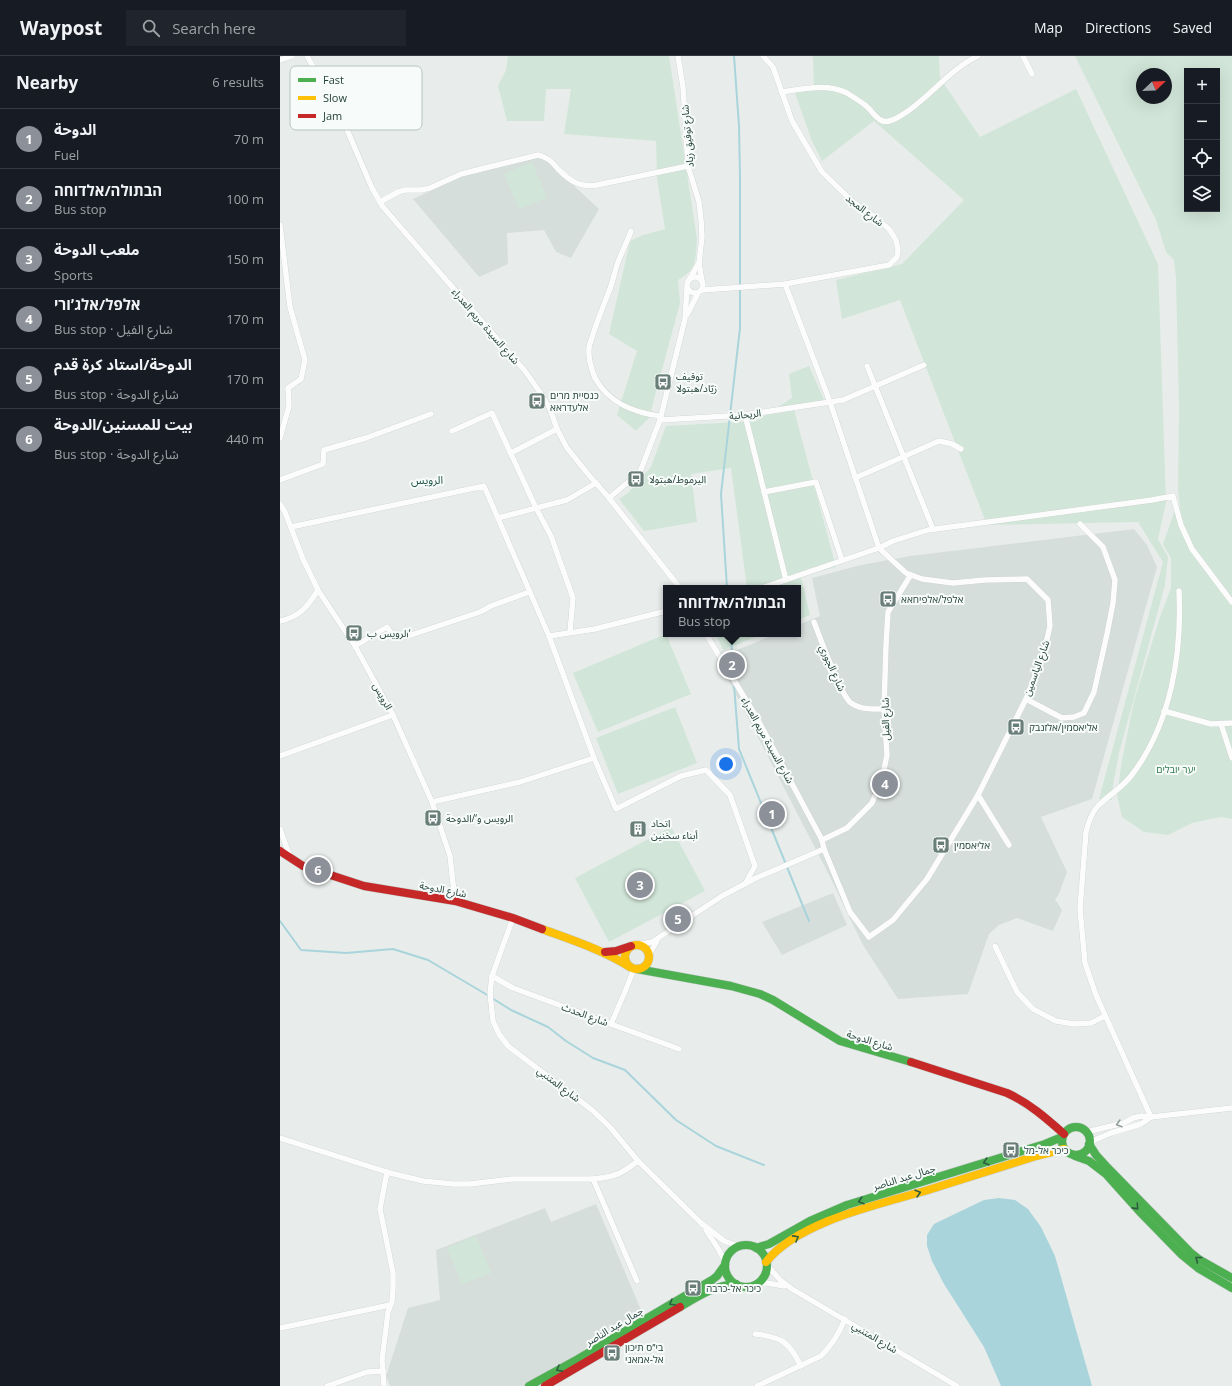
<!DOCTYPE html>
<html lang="en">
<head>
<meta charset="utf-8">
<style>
  :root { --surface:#171b24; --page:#20242c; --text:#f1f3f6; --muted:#9ea1a6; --line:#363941; --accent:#8c9099 }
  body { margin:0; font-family:"Open Sans","Noto Sans Arabic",Heebo,sans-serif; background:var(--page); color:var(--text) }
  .controls { position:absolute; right:12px; top:12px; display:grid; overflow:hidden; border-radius:0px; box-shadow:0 4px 16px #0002 }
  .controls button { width:36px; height:36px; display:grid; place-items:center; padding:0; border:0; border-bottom:1px solid var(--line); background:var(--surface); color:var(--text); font:20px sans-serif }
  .compass { position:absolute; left:856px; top:12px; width:36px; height:36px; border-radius:50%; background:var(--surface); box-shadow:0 4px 16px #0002; rotate:67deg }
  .you { position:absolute; left:446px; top:708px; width:14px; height:14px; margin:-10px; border:3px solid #fff; border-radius:50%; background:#1a73e8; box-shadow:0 0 0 6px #1a73e833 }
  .badge { display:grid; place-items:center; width:26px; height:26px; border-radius:50%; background:var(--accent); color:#fff; font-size:13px; font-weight:700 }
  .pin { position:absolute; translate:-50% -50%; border:2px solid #fff; box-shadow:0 1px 4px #0006 }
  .popup { position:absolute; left:383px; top:529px; width:138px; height:52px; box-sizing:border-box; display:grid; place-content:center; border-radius:0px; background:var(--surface); filter:drop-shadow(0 1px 3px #0005); font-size:13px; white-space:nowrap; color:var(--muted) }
  .popup b { font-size:15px; color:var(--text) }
  .popup::after { content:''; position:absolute; left:50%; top:100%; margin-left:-8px; border:8px solid transparent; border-top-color:var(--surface) }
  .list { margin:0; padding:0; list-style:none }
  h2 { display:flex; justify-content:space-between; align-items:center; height:52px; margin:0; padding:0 16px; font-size:17px }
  h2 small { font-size:13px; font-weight:400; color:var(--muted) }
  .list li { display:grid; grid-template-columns:26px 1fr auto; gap:12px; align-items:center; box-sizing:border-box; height:60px; padding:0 16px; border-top:1px solid var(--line) }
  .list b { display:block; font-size:15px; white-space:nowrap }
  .list p { margin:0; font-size:13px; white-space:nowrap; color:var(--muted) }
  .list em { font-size:13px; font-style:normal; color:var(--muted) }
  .icon { flex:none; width:22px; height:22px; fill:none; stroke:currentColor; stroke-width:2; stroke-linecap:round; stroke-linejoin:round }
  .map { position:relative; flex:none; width:952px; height:1330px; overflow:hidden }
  header { display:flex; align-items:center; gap:24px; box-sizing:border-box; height:56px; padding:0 20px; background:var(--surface); border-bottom:1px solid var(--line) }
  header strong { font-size:19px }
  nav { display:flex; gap:22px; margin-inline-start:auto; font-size:14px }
  .search { width:280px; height:36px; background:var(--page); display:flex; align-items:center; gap:10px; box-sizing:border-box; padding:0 14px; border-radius:0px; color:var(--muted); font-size:15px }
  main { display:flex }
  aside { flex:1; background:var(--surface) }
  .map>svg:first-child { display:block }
  .built { fill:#d6dedb }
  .green { fill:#d1e6d8; fill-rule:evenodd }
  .water { fill:#a9d4db }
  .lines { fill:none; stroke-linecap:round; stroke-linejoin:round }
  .stream { stroke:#a9d4db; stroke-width:2 }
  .street-casing { stroke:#c5cac8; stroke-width:6 }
  .fast-casing { stroke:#c3cbc8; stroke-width:9 }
  .slow-casing { stroke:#c3cbc8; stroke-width:9 }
  .jam-casing { stroke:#c3cbc8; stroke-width:9 }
  .street { stroke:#fcfcfc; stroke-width:5.5 }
  .fast { stroke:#4caf50; stroke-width:8 }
  .slow { stroke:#ffc107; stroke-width:8 }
  .jam { stroke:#c62828; stroke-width:8 }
  .oneway { stroke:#909f9b }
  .oneway2 { stroke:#2e5d40 }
  .labels { text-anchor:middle; stroke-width:4; stroke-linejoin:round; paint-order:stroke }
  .street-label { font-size:10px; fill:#24423a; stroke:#f7fbf9 }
  .poi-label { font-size:10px; fill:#24423a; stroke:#f7fbf9; text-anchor:start }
  .park-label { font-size:10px; fill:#2d7a4b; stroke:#f7fbf9 }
  .neighbourhood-label { font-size:11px; fill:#1f5548; stroke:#f7fbf9 }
  .key { fill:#f7fbf9; stroke:#b8c4c0; stroke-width:1 }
  .key-label { font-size:11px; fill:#24423a }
</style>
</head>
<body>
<header>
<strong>Waypost</strong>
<div class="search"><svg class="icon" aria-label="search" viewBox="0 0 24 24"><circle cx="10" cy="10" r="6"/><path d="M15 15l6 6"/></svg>Search here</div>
<nav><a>Map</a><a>Directions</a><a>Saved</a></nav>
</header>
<main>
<aside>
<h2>Nearby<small>6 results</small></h2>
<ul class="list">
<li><span class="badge">1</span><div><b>الدوحة</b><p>Fuel</p></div><em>70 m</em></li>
<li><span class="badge">2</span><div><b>הבתולה/אלדוחה</b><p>Bus stop</p></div><em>100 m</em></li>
<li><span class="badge">3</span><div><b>ملعب الدوحة</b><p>Sports</p></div><em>150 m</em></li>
<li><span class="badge">4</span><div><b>אלפל/אלג׳ורי</b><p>Bus stop · شارع الفيل</p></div><em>170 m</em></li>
<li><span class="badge">5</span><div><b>الدوحة/استاد كرة قدم</b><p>Bus stop · شارع الدوحة</p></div><em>170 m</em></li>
<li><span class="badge">6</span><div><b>بيت للمسنين/الدوحة</b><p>Bus stop · شارع الدوحة</p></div><em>440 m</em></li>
</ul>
</aside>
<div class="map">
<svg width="952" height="1330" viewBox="0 0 952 1330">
  <rect width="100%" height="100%" fill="#e8edeb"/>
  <g class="built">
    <path d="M 261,99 L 319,153 L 291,202 L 276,196 L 264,174 L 227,177 L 228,208 L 199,221 L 133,143 L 189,117 Z"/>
    <path d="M 854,473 L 867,489 L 877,511 L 812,743 L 761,761 L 787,816 L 778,840 L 775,843 L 782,854 L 773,875 L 737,862 L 719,869 L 709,878 L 688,938 L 618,943 L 583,889 L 549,819 L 437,602 L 496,578 L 518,578 L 518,569 L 540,560 L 532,522 L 581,509 L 630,500 Z"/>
    <path d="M 553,837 L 567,869 L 502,899 L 482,866 Z"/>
    <path d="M 316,1148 L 362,1256 L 306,1292 L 282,1314 L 244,1330 L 110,1330 L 106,1320 L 128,1252 L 160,1244 L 156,1194 L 265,1152 L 271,1166 Z"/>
  </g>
  <g class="green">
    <path d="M 228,0 L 389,0 L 417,183 C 415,203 418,213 398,224 L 400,247 L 369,362 L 356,375 L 337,359 L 357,295 L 329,278 L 350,185 L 363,179 L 385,173 L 377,123 L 376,85 L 284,78 L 291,33 L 266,33 L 264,65 L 227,65 L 218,30 L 226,14 Z"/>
    <path d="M 532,0 L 659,0 L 660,22 L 700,81 L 796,33 L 878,208 L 886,446 L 878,483 L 888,501 L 885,529 L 839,697 L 833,729 L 832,744 L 819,743 L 883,506 L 858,466 L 707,469 L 620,244 L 562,263 L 556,224 L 622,208 L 684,144 L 594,65 L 542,105 L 532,85 L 515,37 L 534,33 L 533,2 Z"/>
    <path d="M 795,0 L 952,0 L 952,763 L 941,761 L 912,767 L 888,779 L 864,776 L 842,761 L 837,739 L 842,704 L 854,645 L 880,561 L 891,532 L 891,502 L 883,488 L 895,454 L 900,451 L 898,434 L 899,352 L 896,223 L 894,204 L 886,196 L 876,164 ZM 907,15 L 937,15 L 937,153 L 907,153 ZM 862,18 L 886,18 L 886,42 L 862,42 Z"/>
    <path d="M 252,106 L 267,142 L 239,153 L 224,118 Z"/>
    <path d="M 529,310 L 545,346 L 514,354 L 556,511 L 521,521 L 530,559 L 518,564 L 518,532 L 467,532 L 451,412 L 411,418 L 417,466 L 364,475 L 339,443 L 348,437 L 371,411 L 386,370 L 476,365 L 512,342 L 509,318 Z"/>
    <path d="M 386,578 L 411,638 L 318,676 L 293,617 Z"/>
    <path d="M 436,578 L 483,578 L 443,594 Z"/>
    <path d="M 395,651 L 417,707 L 338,738 L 316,682 Z"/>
    <path d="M 391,771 L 425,835 L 329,886 L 295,822 Z"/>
    <path d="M 196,1180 L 211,1217 L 182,1228 L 167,1192 Z"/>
  </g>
  <path class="water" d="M 719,1142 L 735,1144 L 748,1153 L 761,1171 L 775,1200 L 812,1330 L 721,1330 L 704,1291 L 664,1228 L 652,1205 L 647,1190 L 647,1179 L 654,1168 L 704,1144 Z"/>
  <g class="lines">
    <g class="stream">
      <path d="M 447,532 L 441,438 L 460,272 L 460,120 L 459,70 L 454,0"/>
      <path d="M 451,578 L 453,619"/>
      <path d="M 454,629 L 459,693 L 529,865"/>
      <path d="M 0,865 L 21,894 L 66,897 L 113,893 L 148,904 L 209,940"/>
      <path d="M 212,942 L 231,954 L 268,971 L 286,985 L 313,1002 L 345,1014 L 396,1064 L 436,1090 L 484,1109"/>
    </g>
    <g class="street-casing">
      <g id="street">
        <path d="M 27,0 L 62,62 L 92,132 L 103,151 L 245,315 L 262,339 L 270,353 L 277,373 L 287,392 L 308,418 L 329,442 L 400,532"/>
        <path d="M 398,0 L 403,31 L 408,110 L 419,146 L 421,163 L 422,181 L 419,207 L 422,225"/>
        <path d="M 743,0 L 752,18"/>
        <path d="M 0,4 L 12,0"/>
        <path d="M 501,36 C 523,33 547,27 567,37 C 573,41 580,45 585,49 C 593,55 598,68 609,65 C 617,63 622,59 628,55 C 651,39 673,11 698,0"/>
        <path d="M 100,146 L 118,136 L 125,134 L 141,134 L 150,132 L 181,118 L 258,99 C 268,101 272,106 278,113 C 290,125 300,132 317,129 L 408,110"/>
        <path d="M 0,169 L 10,251 L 25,304 L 21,323 L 8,332 L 9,350 L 0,382"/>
        <path d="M 351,175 C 347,186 342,196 338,206 C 335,215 333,224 330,233 C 324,248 318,263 313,278 C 312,283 309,288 309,293 C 308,303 311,312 315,322 C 328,346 354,357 381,360"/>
        <circle cx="415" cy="229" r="8"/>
        <path d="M 409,224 L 419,207"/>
        <path d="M 505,228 L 550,346 L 599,492 L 626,517 L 642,523 L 673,527 L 705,524 L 747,523 L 768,544 L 770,570 L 764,596 L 746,643 L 698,739"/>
        <path d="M 422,234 L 505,228 L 609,209 L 617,201 L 618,194 L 616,184 L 609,173 L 595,161 L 573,146 L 542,116 L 512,65 L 493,11 L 483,0"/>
        <path d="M 407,259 L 418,237"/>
        <path d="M 587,310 L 653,473"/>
        <path d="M 465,359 L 506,524"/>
        <path d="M 380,364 L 465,359 L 563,344 L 644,309"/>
        <path d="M 172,375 L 212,357 L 256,452 L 271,480 L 293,542 L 290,576"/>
        <path d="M 231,397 L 277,373"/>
        <path d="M 575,422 L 659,385 L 672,388 L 681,393"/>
        <path d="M 0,424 L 43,408 L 44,394 L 86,382 L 151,358"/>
        <path d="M 484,436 L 536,426 L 562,504"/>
        <path d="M 329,442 L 360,416 L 380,364 L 405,263 L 407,232"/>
        <path d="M 0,448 L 5,456 L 23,503 L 38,534 L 75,590 L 113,659 L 152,746 L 170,800 L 175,845"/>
        <path d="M 218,462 L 287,444 L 316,427"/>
        <path d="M 11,471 L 204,430 L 269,580 L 314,702 L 336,753 L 401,720 L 426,714 L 450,739 L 475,810 L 465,828"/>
        <path d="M 482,532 L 599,492 L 613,485 L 648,474 L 872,444 L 893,440 L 901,469 L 912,493 L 952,546"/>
        <path d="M 0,565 C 20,561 28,550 38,534"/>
        <path d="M 534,566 C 540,581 561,640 571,647 C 581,654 593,653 604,653"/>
        <path d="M 426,578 L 478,664 L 542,784 L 544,793 L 570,856 L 589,881 L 613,864 L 647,823 L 698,739 L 729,789"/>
        <path d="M 269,580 L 315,573 L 386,555"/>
        <path d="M 75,590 L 107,571 L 112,578 L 125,581 L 200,556 L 211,550 L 249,536"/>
        <path d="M 746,643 L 782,662 L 794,661 L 804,657 L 814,636 L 827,578 L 833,547 L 835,524 L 823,491 L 800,468"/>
        <path d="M 884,655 L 931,668 L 952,667"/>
        <path d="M 941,668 L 952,702"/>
        <path d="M 0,700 L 113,659"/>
        <path d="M 152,746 L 240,726 L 314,702"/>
        <path d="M 0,773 L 10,801"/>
        <path d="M 542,784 L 567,772 L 592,747 L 602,723 L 607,699 L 604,653 L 606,589 L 608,556 L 630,520"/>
        <path d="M 233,862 L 212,920 L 210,937 L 213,965 L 219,978 L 228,990 L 312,1054 L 330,1071 L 358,1105 L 421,1167 L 444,1185 L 458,1190"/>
        <path d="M 356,889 L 372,886 L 442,840 L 476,822 L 544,793"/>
        <path d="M 715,890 L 737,936 L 753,953 L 776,965 L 794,968 L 811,967 L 825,960"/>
        <path d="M 369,899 L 377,885"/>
        <path d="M 212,920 L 233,932 L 399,993"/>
        <path d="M 331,968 L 344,938 L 354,913"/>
        <path d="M 871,1061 L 816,939 L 805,907 L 800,853 L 806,776 C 808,768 811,758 817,751 C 827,740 841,733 851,720 C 891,668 902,599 899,535"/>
        <path d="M 806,1076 L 844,1067 L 853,1062 L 862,1060 L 871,1061 L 952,1052"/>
        <path d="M 0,1082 L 110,1117 L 143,1125 L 173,1128 L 190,1128 L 232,1123 L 313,1123 C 335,1121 341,1118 358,1105"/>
        <path d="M 810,1086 L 831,1077 L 861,1068 L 871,1061"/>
        <path d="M 313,1123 L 357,1225"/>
        <path d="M 426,1174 L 439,1194 L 445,1206"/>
        <path d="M 487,1209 L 500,1224 L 512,1233 L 677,1330"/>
        <path d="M 477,1227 L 487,1227 L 504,1230"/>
        <path d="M 0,1272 L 110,1249"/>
        <path d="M 475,1278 C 502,1281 509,1286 521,1310"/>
        <path d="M 47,1330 L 87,1316 L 103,1315"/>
        <path d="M 104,1330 L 102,1304 L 108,1256 L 112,1246 L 113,1233 L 113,1217 L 100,1153 L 107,1116"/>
        <path d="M 477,1330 L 541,1300 C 552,1289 559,1278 565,1263"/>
      </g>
    </g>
    <g class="fast-casing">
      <g id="fast">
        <path d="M 357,913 L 451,930 L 480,938 L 493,944 L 560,985 L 631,1006"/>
        <circle cx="796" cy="1085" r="14"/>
        <path d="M 809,1088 L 816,1099 L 826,1110 L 910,1196 L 920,1204 L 952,1222"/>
        <path d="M 795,1100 L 809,1105 L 826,1118 L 861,1157 L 902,1199 L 918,1212 L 952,1232"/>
        <circle cx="466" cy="1210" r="21"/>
        <path d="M 476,1192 L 489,1188 L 530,1165 L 567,1149 L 765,1088 L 782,1081"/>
        <path d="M 400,1251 C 419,1240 432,1230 456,1228"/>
        <path d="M 249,1330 L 298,1303 L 432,1224 L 437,1220 L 445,1209"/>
      </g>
    </g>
    <g class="slow-casing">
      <g id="slow">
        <path d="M 262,873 C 292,884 323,894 350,911"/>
        <circle cx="357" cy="901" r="12"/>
        <path d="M 486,1206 C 518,1165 601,1148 648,1134 C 684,1123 720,1111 756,1100 L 784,1093"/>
      </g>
    </g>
    <g class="jam-casing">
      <g id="jam">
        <path d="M 0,795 L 23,810 L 84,830 L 175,845 L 233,862 L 262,873"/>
        <path d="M 325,896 L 336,895 L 351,890"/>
        <path d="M 631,1006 L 727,1037 C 749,1047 766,1062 784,1078"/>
        <path d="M 265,1330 L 400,1251"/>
      </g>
    </g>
    <use href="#street" class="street"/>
    <use href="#fast" class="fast"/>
    <use href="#slow" class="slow"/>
    <use href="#jam" class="jam"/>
  </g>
  <defs><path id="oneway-chevron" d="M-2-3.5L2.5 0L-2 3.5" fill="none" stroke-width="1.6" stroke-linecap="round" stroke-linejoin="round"/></defs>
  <use class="oneway" href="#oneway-chevron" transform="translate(839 1068) rotate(163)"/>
  <g class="oneway2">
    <use href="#oneway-chevron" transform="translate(706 1106) rotate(162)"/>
    <use href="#oneway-chevron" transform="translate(638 1137) rotate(-16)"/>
    <use href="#oneway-chevron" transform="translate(581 1145) rotate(163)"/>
    <use href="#oneway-chevron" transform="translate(856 1151) rotate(48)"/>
    <use href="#oneway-chevron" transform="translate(516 1182) rotate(-29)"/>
    <use href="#oneway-chevron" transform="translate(918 1203) rotate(-142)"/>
    <use href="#oneway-chevron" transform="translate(392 1247) rotate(150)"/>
    <use href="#oneway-chevron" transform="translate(279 1313) rotate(151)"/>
  </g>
  <defs>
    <g id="bus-square" transform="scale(0.9)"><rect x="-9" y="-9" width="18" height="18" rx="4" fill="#697e78" stroke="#f7fbf9"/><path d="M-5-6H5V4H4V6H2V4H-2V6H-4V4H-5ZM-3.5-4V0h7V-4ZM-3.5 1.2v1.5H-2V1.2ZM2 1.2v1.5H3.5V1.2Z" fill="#fff"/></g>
    <g id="building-square" transform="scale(0.9)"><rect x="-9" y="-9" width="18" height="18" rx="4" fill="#697e78" stroke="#f7fbf9"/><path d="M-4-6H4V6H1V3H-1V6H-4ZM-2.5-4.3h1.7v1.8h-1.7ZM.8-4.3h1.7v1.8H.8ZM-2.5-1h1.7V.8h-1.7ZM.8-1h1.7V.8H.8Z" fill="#fff"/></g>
  </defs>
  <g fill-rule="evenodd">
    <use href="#bus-square" x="383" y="326"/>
    <use href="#bus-square" x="257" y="345"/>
    <use href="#bus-square" x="356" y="423"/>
    <use href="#bus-square" x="608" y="543"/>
    <use href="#bus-square" x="74" y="577"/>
    <use href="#bus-square" x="736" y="671"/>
    <use href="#bus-square" x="153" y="762"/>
    <use href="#building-square" x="358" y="773"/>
    <use href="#bus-square" x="661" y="789"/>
    <use href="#bus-square" x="731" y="1094"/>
    <use href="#bus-square" x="413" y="1232"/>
    <use href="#bus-square" x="332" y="1297"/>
  </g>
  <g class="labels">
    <g class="street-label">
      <text transform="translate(407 80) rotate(-95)" y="4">شارع توفيق زياد</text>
      <text transform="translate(585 154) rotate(38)" y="4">شارع المجد</text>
      <text transform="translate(206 270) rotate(49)" y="4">شارع السيدة مريم العدراء</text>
      <text transform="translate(465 358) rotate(-6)" y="4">الريحانية</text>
      <text transform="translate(553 612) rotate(66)" y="4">شارع الجوري</text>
      <text transform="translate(756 612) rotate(-70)" y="4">شارع الياسمين</text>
      <text transform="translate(103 640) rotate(61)" y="4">الرويس</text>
      <text transform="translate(605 663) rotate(-91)" y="4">شارع الفيل</text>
      <text transform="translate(488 684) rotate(61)" y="4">شارع السيدة مريم العدراء</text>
      <text transform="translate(163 833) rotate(11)" y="4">شارع الدوحة</text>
      <text transform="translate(305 958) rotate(20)" y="4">شارع الحدث</text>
      <text transform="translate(590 984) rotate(17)" y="4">شارع الدوحة</text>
      <text transform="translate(279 1028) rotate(37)" y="4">شارع المتنبي</text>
      <text transform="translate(624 1121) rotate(-17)" y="4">جمال عبد الناصر</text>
      <text transform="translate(334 1270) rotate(-31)" y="4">جمال عبد الناصر</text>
      <text transform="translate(595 1281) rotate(31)" y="4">شارع المتنبي</text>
    </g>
    <g class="poi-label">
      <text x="396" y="324">توقيف<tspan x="396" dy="12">زيّاد/هبتولا</tspan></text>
      <text x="270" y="343">כנסיית מרים<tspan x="270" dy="12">אלעדראא</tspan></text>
      <text x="369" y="427">اليرموط/هبتولا</text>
      <text x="621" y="547">אלפל/אלפיחאא</text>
      <text x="87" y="581">الرويس ب‘</text>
      <text x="749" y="675">אליאסמין/אלזנבק</text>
      <text x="166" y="766">الرويس و‘/الدوحة</text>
      <text x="371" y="771">اتحاد<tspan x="371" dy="12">أبناء سخنين</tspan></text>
      <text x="674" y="793">אליאסמין</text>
      <text x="744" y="1098">כיכר אל-מל</text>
      <text x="426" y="1236">כיכר אל-כרבה</text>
      <text x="345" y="1295">בי״ס תיכון<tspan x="345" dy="12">אל-אמאני</tspan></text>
    </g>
    <g class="park-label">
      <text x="896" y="717">יער יובלים</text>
    </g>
    <g class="neighbourhood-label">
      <text x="147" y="428">الرويس</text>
    </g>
  </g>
  <rect x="10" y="10" width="132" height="64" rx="6" class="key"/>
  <rect x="18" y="22" width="18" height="4" fill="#4caf50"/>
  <rect x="18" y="40" width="18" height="4" fill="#ffc107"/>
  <rect x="18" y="58" width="18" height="4" fill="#c62828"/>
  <g class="key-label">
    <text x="43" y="28">Fast</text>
    <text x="43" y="46">Slow</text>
    <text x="43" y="64">Jam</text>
  </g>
</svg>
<div class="controls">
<button>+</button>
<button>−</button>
<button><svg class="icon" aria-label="locate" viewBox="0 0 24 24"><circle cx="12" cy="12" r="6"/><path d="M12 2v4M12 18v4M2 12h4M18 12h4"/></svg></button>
<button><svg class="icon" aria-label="layers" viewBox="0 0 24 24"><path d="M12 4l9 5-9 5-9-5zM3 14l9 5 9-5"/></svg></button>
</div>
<svg class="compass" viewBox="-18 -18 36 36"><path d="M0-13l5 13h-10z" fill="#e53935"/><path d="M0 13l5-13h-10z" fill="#9ea1a6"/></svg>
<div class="you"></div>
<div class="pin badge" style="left:492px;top:758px">1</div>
<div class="pin badge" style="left:452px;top:609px">2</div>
<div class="popup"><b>הבתולה/אלדוחה</b>Bus stop</div>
<div class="pin badge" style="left:360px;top:829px">3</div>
<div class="pin badge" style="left:605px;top:728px">4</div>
<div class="pin badge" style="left:398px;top:863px">5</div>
<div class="pin badge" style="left:38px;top:814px">6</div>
</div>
</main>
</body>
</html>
